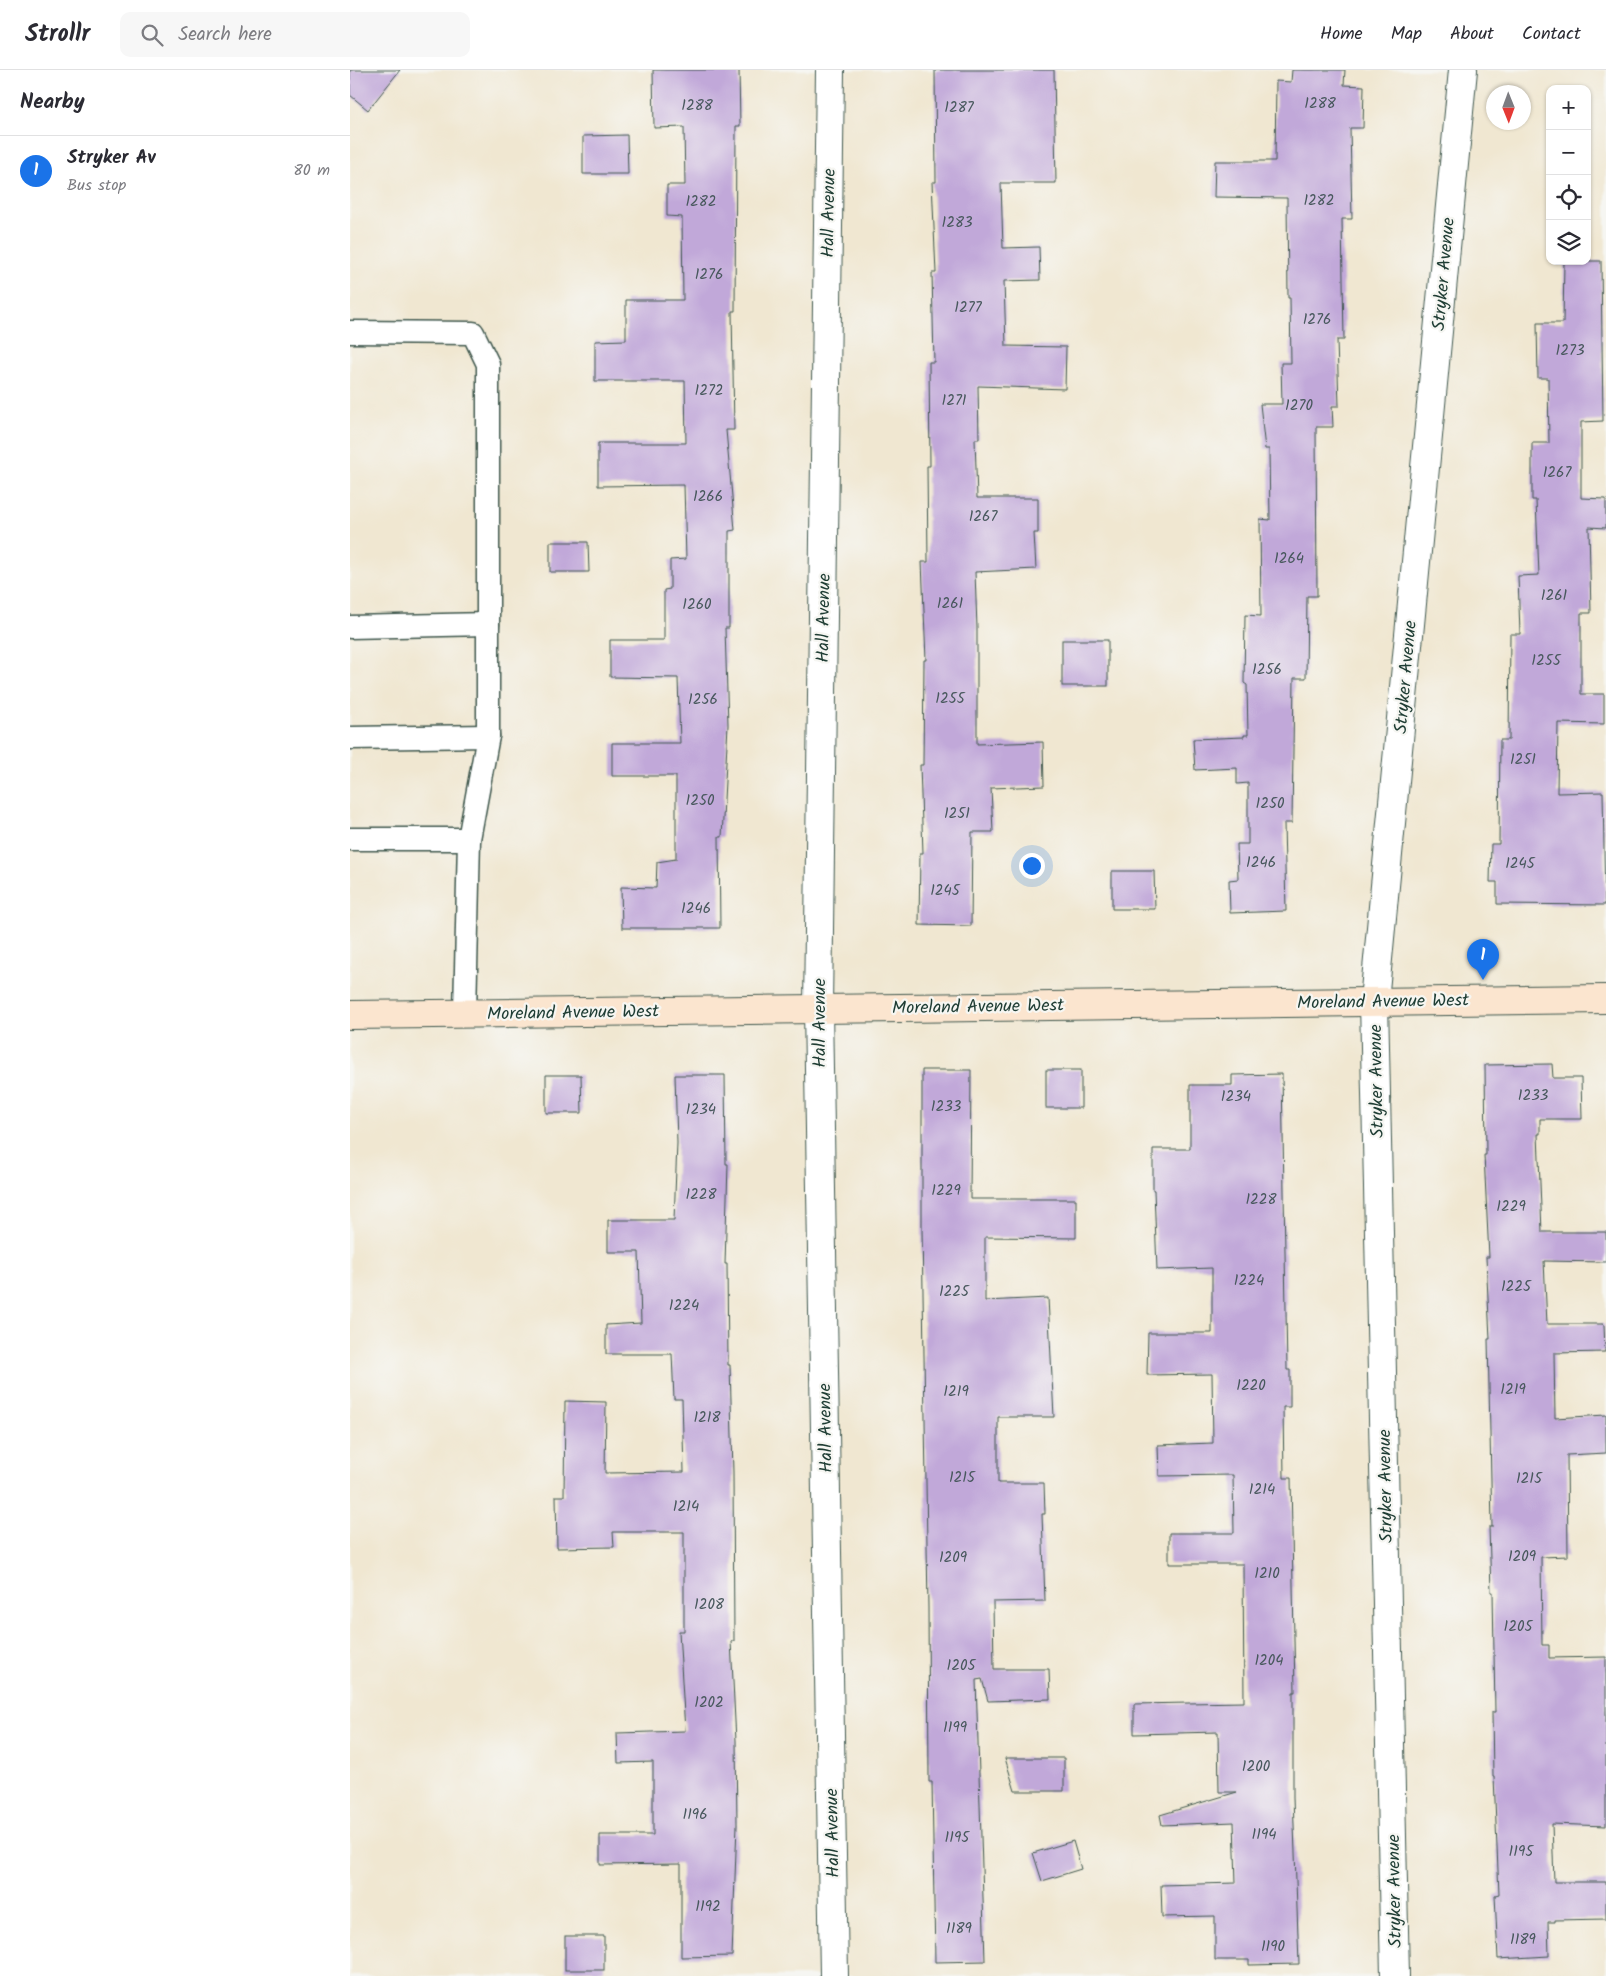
<!DOCTYPE html>
<html lang="en">
<head>
<meta charset="utf-8">
<style>
  :root { --surface:#fff; --page:#f7f7f7; --text:#2b2b33; --muted:#7c7c81; --line:#e1e1e2; --accent:#1a73e8 }
  body { margin:0; font-family:Kalam,sans-serif; background:var(--page); color:var(--text) }
  .controls { position:absolute; right:15px; top:15px; display:grid; overflow:hidden; border-radius:10px; box-shadow:0 1px 4px #0004 }
  .controls button { width:45px; height:45px; display:grid; place-items:center; padding:0; border:0; border-bottom:1px solid var(--line); background:var(--surface); color:var(--text); font:25px sans-serif }
  .compass { position:absolute; left:1136px; top:15px; width:45px; height:45px; border-radius:50%; background:var(--surface); box-shadow:0 1px 4px #0004; rotate:179deg }
  .you { position:absolute; left:681px; top:795px; width:18px; height:18px; margin:-12px; border:4px solid #fff; border-radius:50%; background:#1a73e8; box-shadow:0 0 0 8px #1a73e833 }
  .badge { display:grid; place-items:center; width:32px; height:32px; border-radius:50%; background:var(--accent); color:#fff; font-size:16px; font-weight:700 }
  .pin { position:absolute; translate:-50% -41px; filter:drop-shadow(0 1px 2px #0008) }
  .pin::after { content:''; position:absolute; top:26px; width:18px; height:15px; background:inherit; clip-path:polygon(0 0,100% 0,50% 100%) }
  .list { margin:0; padding:0; list-style:none }
  h2 { display:flex; justify-content:space-between; align-items:center; height:65px; margin:0; padding:0 20px; font-size:21px }
  h2 small { font-size:16px; font-weight:400; color:var(--muted) }
  .list li { display:grid; grid-template-columns:32px 1fr auto; gap:15px; align-items:center; box-sizing:border-box; height:70px; padding:0 20px; border-top:1px solid var(--line) }
  .list b { display:block; font-size:19px; white-space:nowrap }
  .list p { margin:0; font-size:16px; white-space:nowrap; color:var(--muted) }
  .list em { font-size:16px; font-style:normal; color:var(--muted) }
  .icon { flex:none; width:28px; height:28px; fill:none; stroke:currentColor; stroke-width:2; stroke-linecap:round; stroke-linejoin:round }
  .map { position:relative; flex:none; width:1256px; height:1906px; overflow:hidden }
  header { display:flex; align-items:center; gap:30px; box-sizing:border-box; height:70px; padding:0 25px; background:var(--surface); border-bottom:1px solid var(--line) }
  header strong { font-size:24px }
  nav { display:flex; gap:28px; margin-inline-start:auto; font-size:18px }
  .search { width:350px; height:45px; background:var(--page); display:flex; align-items:center; gap:12px; box-sizing:border-box; padding:0 18px; border-radius:10px; color:var(--muted); font-size:19px }
  main { display:flex }
  aside { flex:1; background:var(--surface) }
  .map>svg:first-child { display:block }
  .building { fill:#c1a8d9 }
  .lines { fill:none; stroke-linecap:round; stroke-linejoin:round }
  .lane-casing { stroke:#3e564c; stroke-width:25 }
  .street-casing { stroke:#3e564c; stroke-width:30 }
  .secondary-casing { stroke:#3e564c; stroke-width:30 }
  .lane { stroke:#fff; stroke-width:22 }
  .street { stroke:#fff; stroke-width:28 }
  .secondary { stroke:#fbe5cf; stroke-width:28 }
  .labels { text-anchor:middle; stroke-width:4.5; stroke-linejoin:round; paint-order:stroke }
  .number-label { font-size:15px; fill:#48585d }
  .street-label { font-size:18px; fill:#1f3d34; stroke:#f6f6f2 }
</style>
</head>
<body>
<header>
<strong>Strollr</strong>
<div class="search"><svg class="icon" aria-label="search" viewBox="0 0 24 24"><circle cx="10" cy="10" r="6"/><path d="M15 15l6 6"/></svg>Search here</div>
<nav><a>Home</a><a>Map</a><a>About</a><a>Contact</a></nav>
</header>
<main>
<aside>
<h2>Nearby<small></small></h2>
<ul class="list">
<li><span class="badge">1</span><div><b>Stryker Av</b><p>Bus stop</p></div><em>80 m</em></li>
</ul>
</aside>
<div class="map">
<svg width="1256" height="1906" viewBox="0 0 1256 1906">
  <rect width="100%" height="100%" fill="#f6f6f2"/>
  <filter id="ink" filterUnits="userSpaceOnUse"><feTurbulence type="fractalNoise" baseFrequency=".02" numOctaves="2"/><feDisplacementMap in="SourceGraphic" scale="10" xChannelSelector="R" yChannelSelector="G"/><feConvolveMatrix kernelMatrix="1 2 1 2 8 2 1 2 1" color-interpolation-filters="sRGB"/></filter>
  <filter id="wash" filterUnits="userSpaceOnUse"><feTurbulence type="fractalNoise" baseFrequency=".0096" numOctaves="4" result="noise"/><feDisplacementMap in="SourceGraphic" scale="20" xChannelSelector="R" yChannelSelector="G"/><feGaussianBlur stdDeviation="1.12" result="paint"/><feColorMatrix in="noise" values="0 0 0 0 0 0 0 0 0 0 0 0 0 0 0 0 0 1.4 0 .05"/><feComposite in="paint" operator="in"/></filter>
  <g filter="url(#wash)">
    <rect width="100%" height="100%" fill="#f0e7d1"/>
    <g id="blocks">
      <g class="building">
        <path d="M 0,0 L 50,0 L 18,40 L 0,25 Z"/>
        <path d="M 303,0 L 389,0 L 390,56 L 386,56 L 385,241 L 382,241 L 384,360 L 376,360 L 385,460 L 379,461 L 379,558 L 375,558 L 378,655 L 372,767 L 369,767 L 370,858 L 272,858 L 271,817 L 306,818 L 307,792 L 326,789 L 326,706 L 262,706 L 262,673 L 330,673 L 328,608 L 260,607 L 260,570 L 314,570 L 314,520 L 320,519 L 320,490 L 336,489 L 334,415 L 248,416 L 248,373 L 336,373 L 335,311 L 245,311 L 245,271 L 276,270 L 276,230 L 333,230 L 332,147 L 317,146 L 317,115 L 335,115 L 334,57 L 304,58 Z"/>
        <path d="M 585,0 L 704,0 L 706,113 L 651,113 L 653,178 L 689,177 L 690,210 L 654,211 L 656,276 L 716,277 L 715,319 L 628,316 L 629,369 L 625,369 L 627,428 L 688,428 L 688,463 L 684,463 L 686,499 L 625,502 L 627,558 L 627,674 L 693,672 L 694,716 L 641,718 L 643,762 L 622,762 L 621,856 L 569,855 L 570,783 L 573,783 L 570,695 L 573,695 L 574,590 L 576,590 L 572,492 L 578,492 L 577,396 L 580,396 L 579,292 L 584,292 L 582,203 L 586,203 L 582,112 L 586,112 Z"/>
        <path d="M 942,0 L 995,0 L 994,15 L 1014,16 L 1013,58 L 1000,58 L 1002,149 L 992,149 L 994,270 L 987,270 L 989,336 L 982,336 L 983,357 L 966,357 L 967,526 L 957,526 L 956,608 L 944,608 L 942,753 L 934,753 L 936,841 L 880,843 L 879,810 L 888,809 L 887,774 L 898,774 L 898,713 L 887,714 L 887,698 L 845,700 L 843,669 L 894,667 L 894,665 L 898,665 L 897,615 L 894,613 L 895,545 L 911,546 L 910,449 L 920,450 L 919,379 L 915,379 L 910,334 L 932,334 L 931,293 L 941,293 L 940,228 L 938,228 L 937,128 L 864,127 L 865,91 L 925,91 L 926,11 L 941,12 Z"/>
        <path d="M 277,65 L 278,104 L 233,104 L 233,66 Z"/>
        <path d="M 1214,191 L 1251,191 L 1253,351 L 1231,352 L 1231,428 L 1256,429 L 1256,458 L 1239,457 L 1241,543 L 1231,543 L 1231,624 L 1254,624 L 1254,654 L 1208,653 L 1207,723 L 1253,722 L 1255,835 L 1147,834 L 1147,812 L 1140,812 L 1141,774 L 1149,774 L 1150,670 L 1159,670 L 1160,564 L 1170,564 L 1168,506 L 1189,505 L 1186,430 L 1182,430 L 1182,373 L 1199,373 L 1198,308 L 1188,308 L 1187,253 L 1213,253 Z"/>
        <path d="M 200,472 L 238,472 L 239,502 L 200,502 Z"/>
        <rect x="712" y="570" width="46" height="46"/>
        <path d="M 762,801 L 804,801 L 805,839 L 762,839 Z"/>
        <path d="M 1202,994 L 1203,1008 L 1231,1008 L 1232,1049 L 1190,1049 L 1190,1064 L 1188,1064 L 1192,1162 L 1256,1162 L 1256,1192 L 1194,1191 L 1197,1254 L 1254,1254 L 1255,1282 L 1204,1283 L 1205,1348 L 1256,1345 L 1256,1383 L 1217,1385 L 1218,1486 L 1191,1487 L 1192,1575 L 1199,1575 L 1199,1588 L 1256,1587 L 1256,1756 L 1202,1754 L 1204,1812 L 1256,1812 L 1256,1849 L 1205,1850 L 1205,1852 L 1198,1852 L 1199,1886 L 1148,1889 L 1145,1825 L 1149,1824 L 1144,1707 L 1143,1707 L 1142,1642 L 1145,1642 L 1143,1522 L 1141,1522 L 1139,1457 L 1142,1457 L 1138,1269 L 1140,1269 L 1136,1187 L 1139,1187 L 1134,1085 L 1136,1085 L 1135,995 Z"/>
        <path d="M 572,1000 L 621,1000 L 620,1129 L 726,1129 L 726,1168 L 635,1167 L 635,1231 L 698,1228 L 704,1347 L 648,1347 L 648,1413 L 694,1413 L 695,1444 L 692,1444 L 695,1531 L 643,1532 L 644,1599 L 699,1599 L 700,1629 L 638,1631 L 632,1609 L 626,1610 L 635,1891 L 585,1892 L 582,1712 L 579,1712 L 578,1538 L 572,1159 Z"/>
        <rect x="696" y="1000" width="35" height="38"/>
        <path d="M 932,1004 L 937,1300 L 940,1300 L 940,1337 L 933,1337 L 934,1408 L 941,1408 L 945,1622 L 943,1622 L 943,1727 L 949,1894 L 899,1895 L 899,1890 L 865,1890 L 865,1846 L 812,1847 L 811,1815 L 886,1813 L 884,1752 L 812,1755 L 810,1745 L 887,1722 L 869,1722 L 868,1662 L 784,1664 L 784,1634 L 894,1632 L 893,1494 L 819,1494 L 819,1463 L 884,1463 L 883,1405 L 809,1406 L 808,1375 L 863,1373 L 862,1304 L 797,1305 L 798,1263 L 862,1263 L 862,1198 L 807,1200 L 804,1120 L 803,1120 L 803,1079 L 840,1079 L 840,1015 L 882,1015 L 882,1005 Z"/>
        <path d="M 196,1005 L 231,1005 L 232,1043 L 196,1043 Z"/>
        <path d="M 325,1005 L 375,1005 L 376,1094 L 378,1094 L 375,1194 L 377,1194 L 378,1295 L 380,1295 L 383,1402 L 384,1571 L 381,1571 L 386,1671 L 387,1755 L 382,1886 L 331,1887 L 331,1794 L 250,1795 L 250,1765 L 303,1765 L 303,1692 L 268,1693 L 267,1663 L 335,1661 L 329,1561 L 334,1561 L 334,1462 L 263,1462 L 264,1477 L 207,1478 L 206,1426 L 214,1426 L 215,1331 L 256,1332 L 255,1403 L 334,1402 L 332,1329 L 324,1329 L 322,1284 L 256,1284 L 256,1255 L 291,1253 L 289,1182 L 258,1182 L 258,1150 L 324,1150 L 327,1073 Z"/>
        <path d="M 655,1688 L 714,1688 L 714,1721 L 665,1721 Z"/>
        <path d="M 723,1771 L 731,1799 L 692,1811 L 683,1783 Z"/>
        <rect x="215" y="1866" width="39" height="34"/>
      </g>
    </g>
  </g>
  <g filter="url(#ink)">
    <use href="#blocks" fill-opacity="0" stroke="#3e564c" stroke-width="1"/>
    <g class="lines">
      <g class="lane-casing">
        <g id="lane">
          <path d="M 0,262 L 123,263 L 138,294 L 138,666 L 119,769 L 115,943"/>
          <path d="M 0,557 L 138,554"/>
          <path d="M 0,668 L 138,666"/>
          <path d="M 0,769 L 119,769"/>
        </g>
      </g>
      <g class="street-casing">
        <g id="street">
          <path d="M 480,0 L 468,938 L 484,1906"/>
          <path d="M 1045,1906 L 1024,931 L 1113,0"/>
        </g>
      </g>
      <g class="secondary-casing">
        <path id="secondary" d="M 0,945 L 1256,929"/>
      </g>
      <use href="#lane" class="lane"/>
      <use href="#street" class="street"/>
      <use href="#secondary" class="secondary"/>
    </g>
  </g>
  <g class="labels">
    <g class="number-label">
      <text x="970" y="38">1288</text>
      <text x="347" y="40">1288</text>
      <text x="609" y="42">1287</text>
      <text x="969" y="135">1282</text>
      <text x="351" y="136">1282</text>
      <text x="607" y="157">1283</text>
      <text x="359" y="209">1276</text>
      <text x="618" y="242">1277</text>
      <text x="967" y="254">1276</text>
      <text x="1220" y="285">1273</text>
      <text x="359" y="325">1272</text>
      <text x="604" y="335">1271</text>
      <text x="949" y="340">1270</text>
      <text x="1207" y="407">1267</text>
      <text x="358" y="431">1266</text>
      <text x="633" y="451">1267</text>
      <text x="939" y="493">1264</text>
      <text x="1204" y="530">1261</text>
      <text x="600" y="538">1261</text>
      <text x="347" y="539">1260</text>
      <text x="1196" y="595">1255</text>
      <text x="917" y="604">1256</text>
      <text x="600" y="633">1255</text>
      <text x="353" y="634">1256</text>
      <text x="1173" y="694">1251</text>
      <text x="350" y="735">1250</text>
      <text x="920" y="738">1250</text>
      <text x="607" y="748">1251</text>
      <text x="911" y="797">1246</text>
      <text x="1170" y="798">1245</text>
      <text x="595" y="825">1245</text>
      <text x="346" y="843">1246</text>
      <text x="1183" y="1030">1233</text>
      <text x="886" y="1031">1234</text>
      <text x="596" y="1041">1233</text>
      <text x="351" y="1044">1234</text>
      <text x="596" y="1125">1229</text>
      <text x="351" y="1129">1228</text>
      <text x="911" y="1134">1228</text>
      <text x="1161" y="1141">1229</text>
      <text x="899" y="1215">1224</text>
      <text x="1166" y="1221">1225</text>
      <text x="604" y="1226">1225</text>
      <text x="334" y="1240">1224</text>
      <text x="901" y="1320">1220</text>
      <text x="1163" y="1324">1219</text>
      <text x="606" y="1326">1219</text>
      <text x="357" y="1352">1218</text>
      <text x="612" y="1412">1215</text>
      <text x="1179" y="1413">1215</text>
      <text x="912" y="1424">1214</text>
      <text x="336" y="1441">1214</text>
      <text x="1172" y="1491">1209</text>
      <text x="603" y="1492">1209</text>
      <text x="917" y="1508">1210</text>
      <text x="359" y="1539">1208</text>
      <text x="1168" y="1561">1205</text>
      <text x="919" y="1595">1204</text>
      <text x="611" y="1600">1205</text>
      <text x="359" y="1637">1202</text>
      <text x="605" y="1662">1199</text>
      <text x="906" y="1701">1200</text>
      <text x="345" y="1749">1196</text>
      <text x="914" y="1769">1194</text>
      <text x="607" y="1772">1195</text>
      <text x="1171" y="1786">1195</text>
      <text x="358" y="1841">1192</text>
      <text x="609" y="1863">1189</text>
      <text x="1173" y="1874">1189</text>
      <text x="923" y="1881">1190</text>
    </g>
    <g class="street-label">
      <text transform="translate(478 143) rotate(-89)" y="6">Hall Avenue</text>
      <text transform="translate(1093 204) rotate(-85)" y="6">Stryker Avenue</text>
      <text transform="translate(473 548) rotate(-89)" y="6">Hall Avenue</text>
      <text transform="translate(1055 607) rotate(-85)" y="6">Stryker Avenue</text>
      <text transform="translate(1033 931) rotate(-1)" y="6">Moreland Avenue West</text>
      <text transform="translate(628 936) rotate(-1)" y="6">Moreland Avenue West</text>
      <text transform="translate(223 942) rotate(-1)" y="6">Moreland Avenue West</text>
      <text transform="translate(469 953) rotate(-90)" y="6">Hall Avenue</text>
      <text transform="translate(1026 1011) rotate(-91)" y="6">Stryker Avenue</text>
      <text transform="translate(475 1358) rotate(-91)" y="6">Hall Avenue</text>
      <text transform="translate(1035 1416) rotate(-91)" y="6">Stryker Avenue</text>
      <text transform="translate(482 1763) rotate(-91)" y="6">Hall Avenue</text>
      <text transform="translate(1044 1821) rotate(-91)" y="6">Stryker Avenue</text>
    </g>
  </g>
</svg>
<div class="controls">
<button>+</button>
<button>−</button>
<button><svg class="icon" aria-label="locate" viewBox="0 0 24 24"><circle cx="12" cy="12" r="6"/><path d="M12 2v4M12 18v4M2 12h4M18 12h4"/></svg></button>
<button><svg class="icon" aria-label="layers" viewBox="0 0 24 24"><path d="M12 4l9 5-9 5-9-5zM3 14l9 5 9-5"/></svg></button>
</div>
<svg class="compass" viewBox="-18 -18 36 36"><path d="M0-13l5 13h-10z" fill="#e53935"/><path d="M0 13l5-13h-10z" fill="#7c7c81"/></svg>
<div class="you"></div>
<div class="pin badge" style="left:1133px;top:910px">1</div>
</div>
</main>
</body>
</html>
